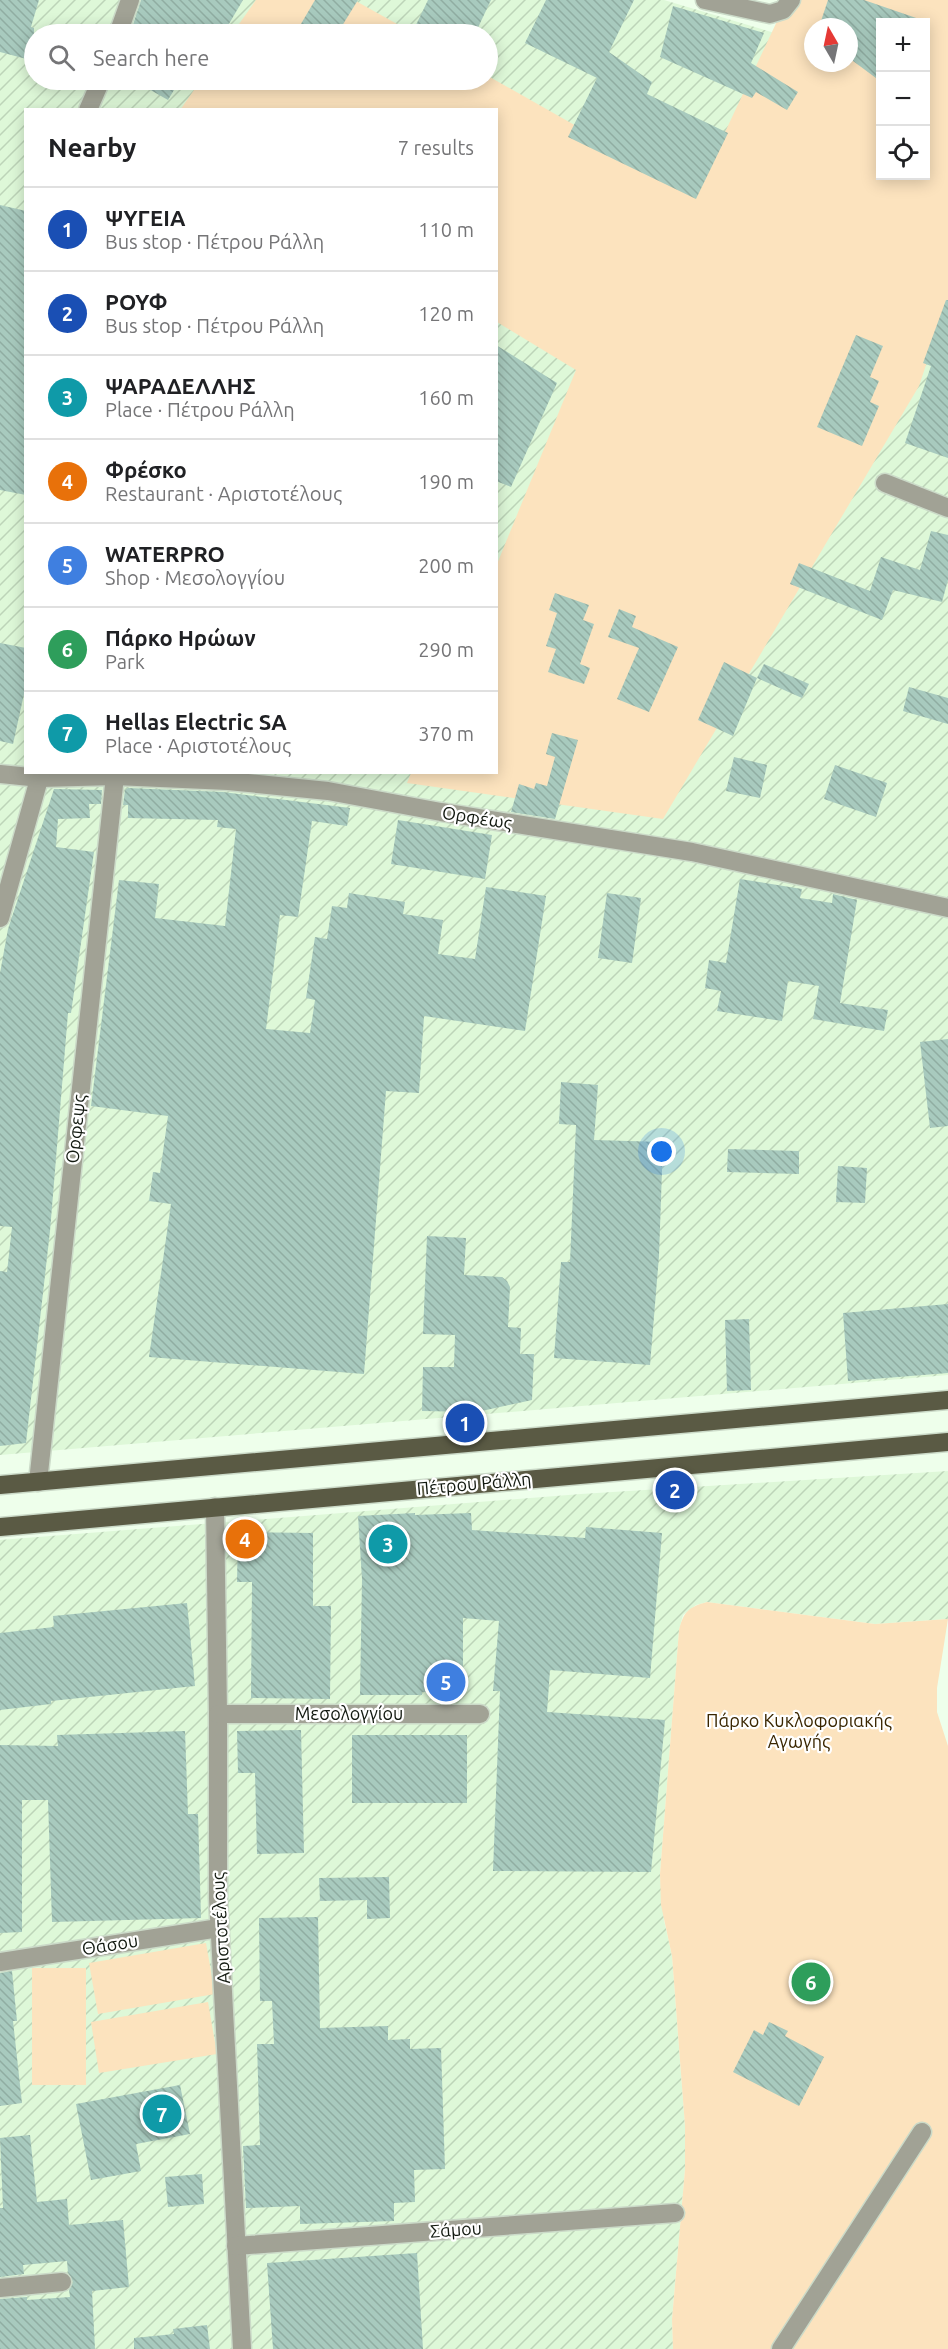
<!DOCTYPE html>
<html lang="en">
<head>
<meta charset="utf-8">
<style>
  :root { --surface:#fff; --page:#f2f2f2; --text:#202124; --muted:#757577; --line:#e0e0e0; --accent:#895fd9 }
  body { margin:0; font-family:Ubuntu,sans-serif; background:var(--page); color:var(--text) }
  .controls { position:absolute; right:18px; top:18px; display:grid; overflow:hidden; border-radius:0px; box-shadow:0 3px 15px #0003 }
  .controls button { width:54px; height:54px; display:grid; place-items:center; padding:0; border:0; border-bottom:2px solid var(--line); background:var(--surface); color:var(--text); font:30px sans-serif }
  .compass { position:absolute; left:804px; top:18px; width:54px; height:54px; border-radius:50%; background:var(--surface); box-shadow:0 3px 15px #0003; rotate:351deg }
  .you { position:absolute; left:662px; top:1152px; width:21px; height:21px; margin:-15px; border:4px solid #fff; border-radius:50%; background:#1a73e8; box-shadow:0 0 0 9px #1a73e833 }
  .badge { display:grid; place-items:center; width:39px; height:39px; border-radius:50%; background:var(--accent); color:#fff; font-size:20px; font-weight:700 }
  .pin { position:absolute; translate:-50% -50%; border:3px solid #fff; box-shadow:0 2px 6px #0006 }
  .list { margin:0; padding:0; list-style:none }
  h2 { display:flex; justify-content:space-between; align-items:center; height:78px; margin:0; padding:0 24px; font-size:26px }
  h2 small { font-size:20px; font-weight:400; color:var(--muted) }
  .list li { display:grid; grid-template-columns:39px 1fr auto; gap:18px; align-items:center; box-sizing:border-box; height:84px; padding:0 24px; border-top:2px solid var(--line) }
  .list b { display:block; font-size:22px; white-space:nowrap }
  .list p { margin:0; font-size:20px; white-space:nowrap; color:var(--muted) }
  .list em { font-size:20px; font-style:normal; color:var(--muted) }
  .icon { flex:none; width:33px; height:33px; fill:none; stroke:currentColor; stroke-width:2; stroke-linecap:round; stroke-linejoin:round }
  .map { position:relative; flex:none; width:948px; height:2349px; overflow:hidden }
  .search { position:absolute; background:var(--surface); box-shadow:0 3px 15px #0003; left:24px; top:24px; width:474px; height:66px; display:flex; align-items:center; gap:15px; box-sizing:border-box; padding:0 21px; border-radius:33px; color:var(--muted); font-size:22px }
  .panel { position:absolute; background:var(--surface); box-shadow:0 3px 15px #0003; left:24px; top:108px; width:474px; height:666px; border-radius:0px }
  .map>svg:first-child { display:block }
  .industrial { fill:url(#industrial-furrows); fill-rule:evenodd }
  .park { fill:#fce3be; fill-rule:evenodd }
  .building { fill:url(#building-back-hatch) }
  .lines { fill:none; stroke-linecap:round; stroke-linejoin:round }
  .minor-casing { stroke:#cbdac8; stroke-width:21 }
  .major-casing { stroke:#cbdac8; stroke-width:21 }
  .minor { stroke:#a1a295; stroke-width:18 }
  .major { stroke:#5a5a44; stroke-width:18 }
  .labels { text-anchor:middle; stroke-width:4.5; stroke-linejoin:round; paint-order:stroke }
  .street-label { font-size:18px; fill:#121910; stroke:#fff }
  .park-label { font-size:18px; fill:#3a2600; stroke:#fff }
</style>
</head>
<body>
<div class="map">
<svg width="948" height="2349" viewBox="0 0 948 2349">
  <defs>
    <pattern id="industrial-furrows" width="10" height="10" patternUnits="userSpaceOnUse" patternTransform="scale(1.5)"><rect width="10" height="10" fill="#def8d8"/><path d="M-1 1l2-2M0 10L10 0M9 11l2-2" fill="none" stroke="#bdd4b8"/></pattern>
    <pattern id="building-back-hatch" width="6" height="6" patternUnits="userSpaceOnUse" patternTransform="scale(1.5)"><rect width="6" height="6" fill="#a8cabe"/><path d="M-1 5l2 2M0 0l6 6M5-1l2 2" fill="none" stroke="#90ada2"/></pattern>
  </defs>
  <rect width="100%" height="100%" fill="#eeffeb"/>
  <g class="industrial">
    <path d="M 0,0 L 664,0 L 788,37 L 805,0 L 948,0 L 948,1375 L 0,1455 ZM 880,22 L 926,22 L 926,176 L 880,176 ZM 813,27 L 849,27 L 849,63 L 813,63 ZM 34,34 L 488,34 L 488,80 L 34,80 ZM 26,110 L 496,110 L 496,772 L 26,772 Z"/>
    <path d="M 948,1471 L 948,1619 L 875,1624 L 707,1602 L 696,1605 L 683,1615 L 679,1630 L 660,1874 L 664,1920 L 672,1956 L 685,2126 L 685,2169 L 672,2319 L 673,2349 L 0,2349 L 0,1540 L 581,1494 Z"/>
  </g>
  <g class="park">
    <path d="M 256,0 L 354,0 L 415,34 L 232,34 Z"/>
    <path d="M 787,0 L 948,0 L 948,299 L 919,386 L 663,819 L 407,783 L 411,773 L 496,772 L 497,564 L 576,370 L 497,322 L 496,110 L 180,110 L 201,80 L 488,80 L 488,76 L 696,194 ZM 880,22 L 926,22 L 926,176 L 880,176 ZM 813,27 L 849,27 L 849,63 L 813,63 Z"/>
    <path d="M 707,1602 L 875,1624 L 948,1619 L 937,1688 L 937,1712 L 948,1746 L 948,2349 L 673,2349 L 672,2319 L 685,2169 L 685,2126 L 672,1956 L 661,1905 L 660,1874 L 679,1630 C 684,1611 689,1607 707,1602 Z"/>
    <path d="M 206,1943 L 215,1994 L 98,2014 L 89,1963 Z"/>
    <rect x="32" y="1968" width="54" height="117"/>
    <path d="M 208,2002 L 217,2054 L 99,2073 L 91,2022 Z"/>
  </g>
  <g class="building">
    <path d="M 0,0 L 39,0 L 31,27 L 34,28 L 34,61 L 0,52 Z"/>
    <path d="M 141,0 L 243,0 L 223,34 L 130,34 Z"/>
    <path d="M 315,0 L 358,0 L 337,34 L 307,34 L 298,29 Z"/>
    <path d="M 428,0 L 491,0 L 475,34 L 431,34 L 415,27 Z"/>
    <path d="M 546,0 L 634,0 L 609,52 L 652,82 L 647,94 L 728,133 L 696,199 L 568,137 L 597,78 L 525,43 Z"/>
    <path d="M 828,0 L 864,0 L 922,20 L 921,22 L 880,22 L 880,81 L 849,58 L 849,27 L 819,27 Z"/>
    <path d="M 673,6 L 764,33 L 751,63 L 798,92 L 787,110 L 756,92 L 752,98 L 660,57 Z"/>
    <path d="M 133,80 L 180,80 L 168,100 Z"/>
    <path d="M 0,205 L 26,211 L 26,495 L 0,490 Z"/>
    <path d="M 946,300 L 948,300 L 948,458 L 905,443 L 931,366 L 923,363 Z"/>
    <path d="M 856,335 L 883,346 L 870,377 L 879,381 L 870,402 L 879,406 L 862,446 L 817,427 Z"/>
    <path d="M 496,345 L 557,383 L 511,487 L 496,481 Z"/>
    <path d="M 931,531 L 948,535 L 948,580 L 942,602 L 893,590 L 882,620 L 790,584 L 799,563 L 870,591 L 881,557 L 920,570 Z"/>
    <path d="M 555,593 L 589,605 L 583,620 L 594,624 L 580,664 L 590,668 L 584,684 L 548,672 L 556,649 L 546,646 L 557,613 L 549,610 Z"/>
    <path d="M 619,609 L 636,616 L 632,627 L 678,647 L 649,712 L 617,699 L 639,648 L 608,637 Z"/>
    <path d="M 0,643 L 26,648 L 26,685 L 13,744 L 0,741 Z"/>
    <path d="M 724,662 L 757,678 L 733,736 L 698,720 Z"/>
    <path d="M 764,664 L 809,684 L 802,698 L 757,678 Z"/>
    <path d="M 909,687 L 948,698 L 948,724 L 903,711 Z"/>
    <path d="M 552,733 L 578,740 L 555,819 L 511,812 L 519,784 L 534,789 L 536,783 L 547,786 L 555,757 L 546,754 Z"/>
    <path d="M 734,757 L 767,765 L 760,798 L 726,791 Z"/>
    <path d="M 835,765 L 887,783 L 876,817 L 824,799 Z"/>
    <path d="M 128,788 L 223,792 L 350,808 L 347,826 L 312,821 L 298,917 L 280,915 L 266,1029 L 310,1033 L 315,1000 L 306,998 L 315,937 L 327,939 L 332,906 L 347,908 L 349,893 L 405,902 L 403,914 L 443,920 L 438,954 L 475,959 L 486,887 L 546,896 L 525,1031 L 424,1016 L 419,1093 L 386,1091 L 364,1374 L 149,1357 L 171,1204 L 149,1201 L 153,1172 L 160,1173 L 168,1116 L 91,1106 L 119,880 L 159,884 L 155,918 L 225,926 L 236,829 L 217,827 L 218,820 L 128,818 L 128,805 L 123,805 L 125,790 Z"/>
    <path d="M 54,789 L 102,790 L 101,804 L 89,804 L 90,818 L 58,819 L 56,847 L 94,852 L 71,1013 L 68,1013 L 50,1231 L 26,1443 L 0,1446 L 0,1271 L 7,1272 L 12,1227 L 0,1226 L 0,973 L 8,929 Z"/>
    <path d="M 398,820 L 492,835 L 485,879 L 391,864 Z"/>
    <path d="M 740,879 L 802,889 L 800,898 L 832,903 L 833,894 L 857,900 L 840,1003 L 888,1010 L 884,1031 L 813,1019 L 819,986 L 788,981 L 782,1021 L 717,1011 L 721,991 L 705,988 L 709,960 L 726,963 Z"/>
    <path d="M 607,893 L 641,898 L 632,963 L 598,958 Z"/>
    <path d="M 948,1039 L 948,1126 L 930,1128 L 920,1042 Z"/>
    <path d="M 561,1082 L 598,1085 L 594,1140 L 663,1142 L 659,1256 L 650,1365 L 554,1358 L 561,1262 L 570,1262 L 576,1125 L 559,1124 Z"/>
    <path d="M 728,1149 L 799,1151 L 799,1174 L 727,1172 Z"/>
    <path d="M 838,1166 L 867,1168 L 865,1203 L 836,1202 Z"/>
    <path d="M 427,1236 L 466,1238 L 464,1275 L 502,1277 L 507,1281 L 510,1287 L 508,1327 L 521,1328 L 520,1354 L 534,1354 L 532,1400 L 477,1412 L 422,1411 L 423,1367 L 454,1367 L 455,1335 L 423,1334 Z"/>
    <path d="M 948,1304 L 948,1373 L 848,1381 L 843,1313 Z"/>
    <path d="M 749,1319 L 751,1390 L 727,1391 L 725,1320 Z"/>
    <path d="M 415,1513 L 415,1515 L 471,1513 L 472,1530 L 585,1538 L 586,1527 L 662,1533 L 650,1678 L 550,1670 L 547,1712 L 665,1720 L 651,1872 L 493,1871 L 500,1691 L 493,1691 L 499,1621 L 463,1618 L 463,1692 L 422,1692 L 422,1695 L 360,1695 L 362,1579 L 358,1516 Z"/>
    <path d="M 238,1532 L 313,1533 L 313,1606 L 331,1606 L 330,1699 L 251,1698 L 252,1582 L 237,1582 Z"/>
    <path d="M 187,1603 L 195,1686 L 51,1701 L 51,1704 L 0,1710 L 0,1633 L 54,1627 L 53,1616 Z"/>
    <path d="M 301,1730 L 304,1853 L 257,1854 L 255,1773 L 238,1773 L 237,1731 Z"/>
    <path d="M 185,1731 L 188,1814 L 198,1814 L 201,1918 L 52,1922 L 48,1800 L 22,1800 L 22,1932 L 0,1933 L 0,1745 L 58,1746 L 57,1735 Z"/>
    <rect x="352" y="1735" width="115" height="68"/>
    <path d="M 389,1877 L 390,1918 L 367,1919 L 367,1900 L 320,1901 L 319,1878 Z"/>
    <path d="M 318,1917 L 320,2028 L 388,2026 L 388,2040 L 410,2039 L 410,2049 L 441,2048 L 445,2169 L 414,2170 L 415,2202 L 394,2203 L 394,2221 L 300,2224 L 300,2206 L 246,2208 L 243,2146 L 260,2145 L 257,2044 L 274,2044 L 272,2001 L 260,2001 L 259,1918 Z"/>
    <path d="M 12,1971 L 17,2021 L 13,2021 L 22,2103 L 0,2106 L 0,1973 Z"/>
    <path d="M 769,2022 L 788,2031 L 785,2036 L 824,2057 L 799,2106 L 733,2072 L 754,2030 L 763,2035 Z"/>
    <path d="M 180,2085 L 190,2134 L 136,2144 L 141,2171 L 91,2180 L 76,2104 Z"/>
    <path d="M 30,2135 L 37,2202 L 67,2199 L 69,2225 L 123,2220 L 129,2287 L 92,2291 L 95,2349 L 0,2349 L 0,2299 L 27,2297 L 27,2300 L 70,2297 L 69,2290 L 73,2282 L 68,2273 L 67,2261 L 23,2265 L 24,2274 L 0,2277 L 0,2208 L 3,2208 L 0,2138 Z"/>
    <path d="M 202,2174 L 204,2204 L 168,2207 L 165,2177 Z"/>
    <path d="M 417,2253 L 423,2349 L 273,2349 L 267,2263 Z"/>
    <path d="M 207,2325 L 210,2349 L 134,2349 L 134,2338 L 174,2334 L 173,2329 Z"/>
  </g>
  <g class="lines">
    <g class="minor-casing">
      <g id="minor">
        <path d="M 705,0 L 770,14 L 783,10 L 791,0"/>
        <path d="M 118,34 L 130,0"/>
        <path d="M 88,110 L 101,80"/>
        <path d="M 885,483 L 948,508"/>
        <path d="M 0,774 L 40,778 L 115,776 L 228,781 L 328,791 L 441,812 L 692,852 L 948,908"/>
        <path d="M 0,918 L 41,772"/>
        <path d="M 38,1482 L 115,776"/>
        <path d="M 215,1507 L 218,1714 L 218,1898 L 242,2349"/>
        <path d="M 218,1714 L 480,1714"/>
        <path d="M 0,1962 L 219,1928"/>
        <path d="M 236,2246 L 675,2213"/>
        <path d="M 0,2288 L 62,2282"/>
        <path d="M 781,2349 L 922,2132"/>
      </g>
    </g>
    <g class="major-casing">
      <g id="major">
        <path d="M 0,1485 L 948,1400"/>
        <path d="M 0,1527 L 948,1442"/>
      </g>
    </g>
    <use href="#minor" class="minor"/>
    <use href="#major" class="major"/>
  </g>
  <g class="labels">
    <g class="street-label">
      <text transform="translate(477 818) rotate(9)" y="6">Ορφέως</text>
      <text transform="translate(76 1129) rotate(-84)" y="6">Ορφεψς</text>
      <text transform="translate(474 1484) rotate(-5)" y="6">Πέτρου Ράλλη</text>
      <text x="349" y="1720">Μεσολογγίου</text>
      <text transform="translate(221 1928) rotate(-93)" y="6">Αριστοτέλους</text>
      <text transform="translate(110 1945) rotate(-9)" y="6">Θάσου</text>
      <text transform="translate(456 2230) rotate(-4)" y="6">Σάμου</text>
    </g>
    <g class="park-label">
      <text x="799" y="1727">Πάρκο Κυκλοφοριακής<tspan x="799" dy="21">Αγωγής</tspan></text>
    </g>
  </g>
</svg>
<div class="controls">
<button>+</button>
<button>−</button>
<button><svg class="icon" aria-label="locate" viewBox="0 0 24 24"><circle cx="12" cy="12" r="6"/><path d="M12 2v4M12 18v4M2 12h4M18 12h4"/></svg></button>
</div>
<svg class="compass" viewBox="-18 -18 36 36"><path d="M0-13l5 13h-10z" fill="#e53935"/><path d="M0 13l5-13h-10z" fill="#757577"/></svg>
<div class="you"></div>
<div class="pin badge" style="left:465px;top:1423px;background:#1a4fb4">1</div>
<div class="pin badge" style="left:675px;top:1490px;background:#1a4fb4">2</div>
<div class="pin badge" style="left:388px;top:1544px;background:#0f9aa8">3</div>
<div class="pin badge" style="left:245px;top:1539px;background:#e8710a">4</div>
<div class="pin badge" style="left:446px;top:1682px;background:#3f7fe0">5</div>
<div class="pin badge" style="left:811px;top:1982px;background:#2e9e5b">6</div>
<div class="pin badge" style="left:162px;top:2114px;background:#0f9aa8">7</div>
<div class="search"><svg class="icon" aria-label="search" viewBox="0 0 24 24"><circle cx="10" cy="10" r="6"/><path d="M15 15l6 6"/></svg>Search here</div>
<section class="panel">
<h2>Nearby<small>7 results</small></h2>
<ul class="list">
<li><span class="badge" style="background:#1a4fb4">1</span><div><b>ΨΥΓΕΙΑ</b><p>Bus stop · Πέτρου Ράλλη</p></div><em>110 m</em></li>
<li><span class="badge" style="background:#1a4fb4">2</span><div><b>ΡΟΥΦ</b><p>Bus stop · Πέτρου Ράλλη</p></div><em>120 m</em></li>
<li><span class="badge" style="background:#0f9aa8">3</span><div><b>ΨΑΡΑΔΕΛΛΗΣ</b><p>Place · Πέτρου Ράλλη</p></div><em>160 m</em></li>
<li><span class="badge" style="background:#e8710a">4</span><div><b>Φρέσκο</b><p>Restaurant · Αριστοτέλους</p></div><em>190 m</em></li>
<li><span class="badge" style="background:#3f7fe0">5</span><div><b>WATERPRO</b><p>Shop · Μεσολογγίου</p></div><em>200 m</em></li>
<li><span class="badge" style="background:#2e9e5b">6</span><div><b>Πάρκο Ηρώων</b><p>Park</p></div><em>290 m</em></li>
<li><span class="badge" style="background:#0f9aa8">7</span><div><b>Hellas Electric SA</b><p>Place · Αριστοτέλους</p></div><em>370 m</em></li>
</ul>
</section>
</div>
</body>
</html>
